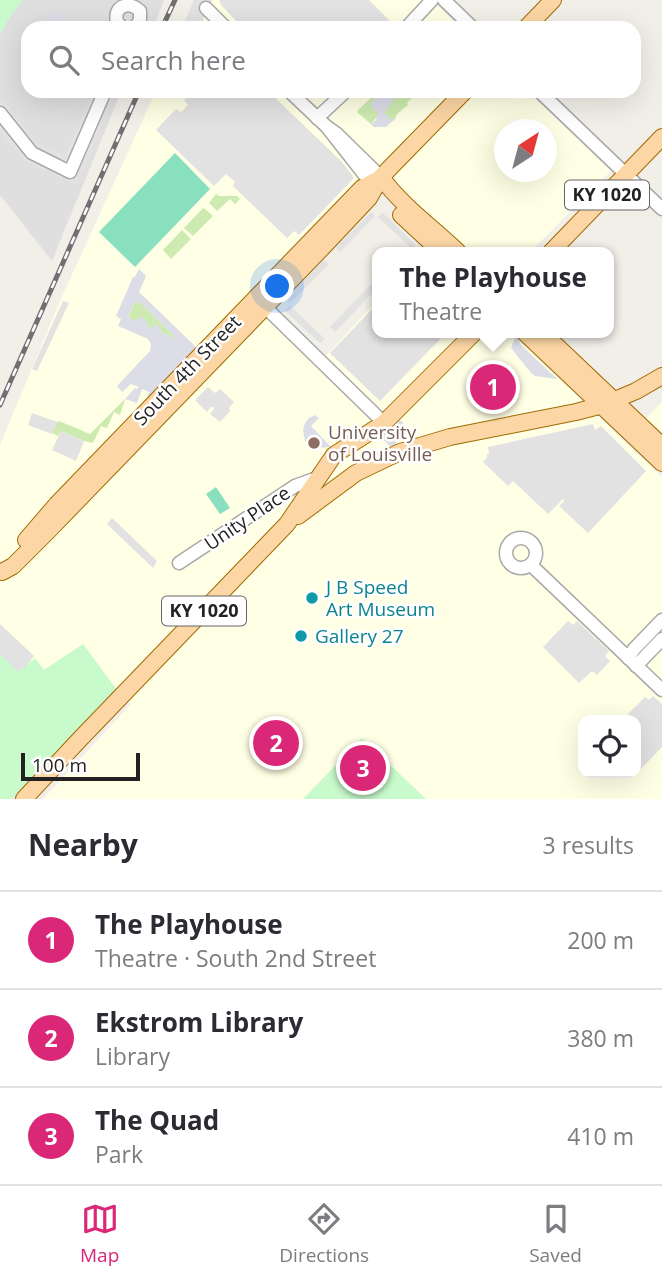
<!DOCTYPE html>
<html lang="en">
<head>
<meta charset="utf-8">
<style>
  :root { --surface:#fff; --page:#f2f2f3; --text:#2b2b33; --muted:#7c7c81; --line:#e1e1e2; --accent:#db2777 }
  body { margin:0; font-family:"Open Sans",sans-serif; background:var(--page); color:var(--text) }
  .controls { position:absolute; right:21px; bottom:21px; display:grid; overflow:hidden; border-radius:14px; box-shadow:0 7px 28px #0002 }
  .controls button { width:63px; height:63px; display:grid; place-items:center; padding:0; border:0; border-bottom:2px solid var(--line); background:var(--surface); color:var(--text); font:35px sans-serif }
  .compass { position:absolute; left:494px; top:119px; width:63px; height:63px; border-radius:50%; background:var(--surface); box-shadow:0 7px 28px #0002; rotate:36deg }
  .scale { position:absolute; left:21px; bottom:18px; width:119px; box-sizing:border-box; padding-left:7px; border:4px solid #222; border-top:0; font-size:19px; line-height:24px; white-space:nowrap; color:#222; -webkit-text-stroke:5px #fff; paint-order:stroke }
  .you { position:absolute; left:278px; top:287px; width:24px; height:24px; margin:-18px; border:5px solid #fff; border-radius:50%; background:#1a73e8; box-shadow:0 0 0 10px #1a73e833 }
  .badge { display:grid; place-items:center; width:46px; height:46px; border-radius:50%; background:var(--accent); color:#fff; font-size:23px; font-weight:700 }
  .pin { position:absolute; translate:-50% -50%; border:4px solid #fff; box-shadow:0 2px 7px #0006 }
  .popup { position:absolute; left:372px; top:247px; width:242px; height:91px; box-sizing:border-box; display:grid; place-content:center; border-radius:14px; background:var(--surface); filter:drop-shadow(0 2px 5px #0005); font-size:23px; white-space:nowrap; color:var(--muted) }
  .popup b { font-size:26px; color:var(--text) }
  .popup::after { content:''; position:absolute; left:50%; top:100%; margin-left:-14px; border:14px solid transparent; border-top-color:var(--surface) }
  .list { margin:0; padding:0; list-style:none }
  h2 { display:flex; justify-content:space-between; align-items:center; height:91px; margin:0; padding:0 28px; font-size:30px }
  h2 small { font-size:23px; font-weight:400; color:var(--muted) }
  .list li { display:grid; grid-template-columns:46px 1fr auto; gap:21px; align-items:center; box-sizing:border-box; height:98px; padding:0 28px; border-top:2px solid var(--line) }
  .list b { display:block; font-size:26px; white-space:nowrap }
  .list p { margin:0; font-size:23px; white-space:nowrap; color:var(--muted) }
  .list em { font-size:23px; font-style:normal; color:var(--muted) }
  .icon { flex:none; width:38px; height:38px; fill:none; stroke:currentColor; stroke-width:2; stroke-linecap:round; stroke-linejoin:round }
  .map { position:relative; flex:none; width:662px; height:799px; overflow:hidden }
  .search { position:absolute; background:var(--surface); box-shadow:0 7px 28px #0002; left:21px; right:21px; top:21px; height:77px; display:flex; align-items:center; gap:18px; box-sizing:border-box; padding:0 24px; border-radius:21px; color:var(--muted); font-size:26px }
  .sheet { height:385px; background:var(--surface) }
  nav { display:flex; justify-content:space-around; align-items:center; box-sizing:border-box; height:98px; border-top:2px solid var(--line); background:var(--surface); font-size:19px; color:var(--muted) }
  nav a { display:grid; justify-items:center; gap:4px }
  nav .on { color:var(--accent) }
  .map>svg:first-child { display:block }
  .residential { fill:#e0dfdf }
  .education { fill:#ffffe5; fill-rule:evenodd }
  .grass { fill:#cdebb0 }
  .park { fill:#c8facc }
  .pitch { fill:#88e0be }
  .parking { fill:#e2e2e2 }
  .plaza { fill:#dddde8; fill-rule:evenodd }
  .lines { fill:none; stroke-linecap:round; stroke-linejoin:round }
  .minor-casing { stroke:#a9a9a9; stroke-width:15 }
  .major-casing { stroke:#a06b00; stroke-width:18 }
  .minor { stroke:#fff; stroke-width:12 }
  .major { stroke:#fcd6a4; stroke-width:16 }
  .rail-casing { stroke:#707070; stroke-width:5 }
  .rail { stroke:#fff; stroke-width:2.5; stroke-dasharray:8; stroke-linecap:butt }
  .education-dot { fill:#8d6e63; stroke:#fff; stroke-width:2.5 }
  .culture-dot { fill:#0f9aa8; stroke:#fff; stroke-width:2.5 }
  .labels { text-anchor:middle; stroke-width:5; stroke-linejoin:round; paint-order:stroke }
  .shield { fill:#fff; stroke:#646464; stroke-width:2 }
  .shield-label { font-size:18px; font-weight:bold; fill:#222 }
  .street-label { font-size:19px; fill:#222; stroke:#fff }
  .education-label { font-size:19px; fill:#785e54; stroke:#fff; text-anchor:start }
  .culture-label { font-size:19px; fill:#0d838f; stroke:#fff; text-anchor:start }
</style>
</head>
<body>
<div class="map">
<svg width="662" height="799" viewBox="0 0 662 799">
  <rect width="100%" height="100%" fill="#f2efe9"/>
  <path class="residential" d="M 0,0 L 164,0 L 153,28 L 28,28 L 28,91 L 127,91 L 125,95 L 120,94 L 52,261 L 0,195 Z"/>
  <g class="education">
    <path d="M 197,0 L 432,0 L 461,28 L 185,28 Z"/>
    <path d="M 156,91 L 527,91 L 611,171 L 530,252 L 468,252 L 374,163 L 248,292 L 319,363 L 377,301 L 378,333 L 511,333 L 662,477 L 662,799 L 43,799 L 131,704 L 117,690 L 28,666 L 0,639 L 0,445 L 60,301 ZM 504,130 L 546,130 L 546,172 L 504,172 ZM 583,720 L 636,720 L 636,773 L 583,773 Z"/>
    <path d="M 662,402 L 662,433 L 646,418 Z"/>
  </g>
  <g class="grass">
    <path d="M 378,91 L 418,91 L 407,103 L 408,105 L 397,114 L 395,119 L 389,119 L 380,113 L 371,124 L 357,112 L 358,110 Z"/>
    <path d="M 216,194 L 219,196 L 237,196 L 240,199 L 235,204 L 230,199 L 217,211 L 209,203 Z"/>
    <path d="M 203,208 L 205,209 L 213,216 L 193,236 L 184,228 Z"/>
    <path d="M 182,230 L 191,239 L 171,259 L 163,250 Z"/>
    <path d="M 137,302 L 141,303 L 177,339 L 128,318 L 133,305 Z"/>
    <path d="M 125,399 L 120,415 L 114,412 L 107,428 L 101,426 L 93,443 L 84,441 L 61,431 L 58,436 L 52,433 L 57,422 L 59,421 L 90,434 Z"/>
  </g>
  <g class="park">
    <path d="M 0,0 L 23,0 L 11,15 L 0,35 Z"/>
    <path d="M 0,639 L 27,665 L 35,658 L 44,670 L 83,644 L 117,690 L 12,799 L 0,799 Z"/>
    <path d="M 362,738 L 426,799 L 303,799 Z"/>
  </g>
  <g class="pitch">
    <path d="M 175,153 L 210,189 L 135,267 L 99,232 Z"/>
    <path d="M 216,487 L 230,508 L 220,514 L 206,494 Z"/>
  </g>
  <g class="parking">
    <path d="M 194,0 L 212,0 L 203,20 L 212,28 L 182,28 Z"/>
    <path d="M 219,0 L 369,0 L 395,26 L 393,28 L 243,28 L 221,5 Z"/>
    <path d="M 93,91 L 105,91 L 93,118 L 103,123 L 77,185 L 24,161 L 0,132 L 0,96 L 38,144 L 65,156 Z"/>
    <path d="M 193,91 L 268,91 L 341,161 L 353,176 L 353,179 L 299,235 L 294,231 L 287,238 L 233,186 L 235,182 L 226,174 L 214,186 L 156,130 L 176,109 L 181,112 L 188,105 L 184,100 Z"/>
    <path d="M 371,212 L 375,216 L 340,252 L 336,247 Z"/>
    <path d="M 382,212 L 416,245 L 412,249 L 378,217 Z"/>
    <path d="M 324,260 L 329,264 L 290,303 L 286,299 Z"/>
    <path d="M 377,278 L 377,288 L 335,332 L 330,327 Z"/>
    <path d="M 63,301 L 69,303 L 37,371 L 32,369 Z"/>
    <path d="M 377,304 L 378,333 L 446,333 L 380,401 L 330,353 Z"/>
    <path d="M 290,306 L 325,339 L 320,343 L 285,311 Z"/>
    <path d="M 208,387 L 215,393 L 220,389 L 234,402 L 229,408 L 230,411 L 220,422 L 210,414 L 214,409 L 214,407 L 211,407 L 207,412 L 195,400 Z"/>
    <path d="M 32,413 L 57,422 L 52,434 L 28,425 Z"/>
    <path d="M 593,424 L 595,430 L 601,426 L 646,471 L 588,533 L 559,506 L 564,501 L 563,499 L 548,514 L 513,481 L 508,486 L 483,462 L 487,458 L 487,454 L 489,453 L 488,447 Z"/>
    <path d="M 61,431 L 84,441 L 76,461 L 52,450 Z"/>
    <path d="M 112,518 L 157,561 L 153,568 L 107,524 Z"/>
    <path d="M 568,621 L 573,625 L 577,621 L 609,651 L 605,656 L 610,661 L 597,675 L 592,671 L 579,683 L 543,647 Z"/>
    <path d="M 0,624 L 34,656 L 24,669 L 22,668 L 18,672 L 0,654 Z"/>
    <path d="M 653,696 L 662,704 L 662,747 L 641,769 L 636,763 L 636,720 L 622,720 L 645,697 L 649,700 Z"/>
  </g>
  <g class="plaza">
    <path d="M 52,12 L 61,14 L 60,17 L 72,24 L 74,28 L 31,28 L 33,25 L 35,27 L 41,24 L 40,20 L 44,19 L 45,22 L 48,22 L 47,14 L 52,15 Z"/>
    <path d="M 380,93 L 389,93 L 395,98 L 384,113 L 389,116 L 389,119 L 395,119 L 386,127 L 374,127 L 371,124 L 376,120 L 377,115 L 379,113 L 372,108 L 371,103 Z"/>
    <path d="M 139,269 L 146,276 L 139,292 L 195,346 L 196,350 L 149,400 L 147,398 L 149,392 L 142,389 L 137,403 L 125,399 L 135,388 L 137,389 L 139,387 L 131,384 L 122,392 L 117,386 L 150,351 L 151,344 L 148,339 L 118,326 L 121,319 L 116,316 L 133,277 L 135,277 ZM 137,302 L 141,303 L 177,339 L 161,332 L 161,329 L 156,323 L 152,328 L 147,326 L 148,323 L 141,316 L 136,321 L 128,317 L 133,305 Z"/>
    <path d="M 516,335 L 521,345 L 557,379 L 535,376 L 531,373 L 511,348 Z"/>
    <path d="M 315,415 L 319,418 L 311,426 L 331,447 L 315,448 L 305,441 L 303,430 L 305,423 L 309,418 Z"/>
    <path d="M 399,419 L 418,438 L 412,440 L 409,437 L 403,439 L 395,441 L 398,445 L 391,447 L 379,436 L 384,432 L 387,434 L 398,427 L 394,423 Z"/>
  </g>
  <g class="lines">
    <g class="minor-casing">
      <g id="minor">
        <path d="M 444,0 L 473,28"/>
        <path d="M 206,8 L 226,28"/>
        <path d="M 123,28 L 117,22 C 113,6 129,0 140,11 L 140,21 L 134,28"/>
        <path d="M 406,28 L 432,0"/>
        <path d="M 289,91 L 327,127"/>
        <path d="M 539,91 L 662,209"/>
        <path d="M 0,113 L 32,153 L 70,172 L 105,91"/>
        <path d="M 317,118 L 346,91"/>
        <path d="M 371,183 L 327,127 L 337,134 L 381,177"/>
        <path d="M 259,301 L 384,423"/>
        <circle cx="521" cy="553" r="15"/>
        <path d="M 179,563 L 295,486 L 317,478"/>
        <path d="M 531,565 L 662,690"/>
        <path d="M 628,658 L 634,649 L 662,620"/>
        <path d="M 636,666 L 662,639"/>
      </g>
    </g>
    <g class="major-casing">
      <g id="major">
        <path d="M 526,28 L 553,0"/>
        <path d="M 381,177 C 402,206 433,228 458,252"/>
        <path d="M 401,215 L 441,252"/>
        <path d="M 551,252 L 662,137"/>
        <path d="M 525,333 L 662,463"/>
        <path d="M 543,333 L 662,446"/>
        <path d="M 298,516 L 356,473 L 400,452 L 450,437 L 576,412 L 603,405 L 636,391 L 662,376"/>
        <path d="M 26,540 L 57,504 L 362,188 L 379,179"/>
        <path d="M 2,572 L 13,566 L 51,528 L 323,247 L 369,198 L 381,177 L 465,91"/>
        <path d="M 24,799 L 81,738 L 287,524 L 334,455 L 384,423 L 474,333"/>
      </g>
    </g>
    <use href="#minor" class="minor"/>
    <use href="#major" class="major"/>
    <g class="rail-casing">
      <g id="rail">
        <path d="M 162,28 L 175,0"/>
        <path d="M 0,405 L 139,91"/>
      </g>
    </g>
    <use href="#rail" class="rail"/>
  </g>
  <circle class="education-dot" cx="314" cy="443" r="7"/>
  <g class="culture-dot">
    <circle cx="312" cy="598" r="7"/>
    <circle cx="301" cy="636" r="7"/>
  </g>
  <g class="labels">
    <g class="shield">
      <rect x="565" y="180.5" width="84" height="29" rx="5"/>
      <rect x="162" y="596.5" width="84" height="29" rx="5"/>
    </g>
    <g class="shield-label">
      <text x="607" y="201">KY 1020</text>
      <text x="204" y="617">KY 1020</text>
    </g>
    <g class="street-label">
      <text transform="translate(187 370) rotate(-46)" y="7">South 4th Street</text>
      <text transform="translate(247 518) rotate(-34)" y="7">Unity Place</text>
    </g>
    <g class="education-label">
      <text x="328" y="439">University<tspan x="328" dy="22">of Louisville</tspan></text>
    </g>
    <g class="culture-label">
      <text x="326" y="594">J B Speed<tspan x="326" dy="22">Art Museum</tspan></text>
      <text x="315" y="643">Gallery 27</text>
    </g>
  </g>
</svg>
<div class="controls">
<button><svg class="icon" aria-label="locate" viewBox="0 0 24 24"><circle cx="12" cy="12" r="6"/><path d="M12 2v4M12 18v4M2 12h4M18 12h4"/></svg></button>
</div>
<svg class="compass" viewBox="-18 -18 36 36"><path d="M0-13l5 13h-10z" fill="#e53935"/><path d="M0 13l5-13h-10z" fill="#7c7c81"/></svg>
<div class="scale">100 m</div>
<div class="you"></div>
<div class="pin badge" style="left:493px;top:387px">1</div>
<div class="popup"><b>The Playhouse</b>Theatre</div>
<div class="pin badge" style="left:276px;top:743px">2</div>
<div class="pin badge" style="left:363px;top:768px">3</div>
<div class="search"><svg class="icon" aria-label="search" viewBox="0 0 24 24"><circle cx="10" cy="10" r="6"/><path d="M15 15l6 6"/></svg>Search here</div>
</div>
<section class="sheet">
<h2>Nearby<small>3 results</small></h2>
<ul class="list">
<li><span class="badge">1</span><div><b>The Playhouse</b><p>Theatre · South 2nd Street</p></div><em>200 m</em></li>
<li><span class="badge">2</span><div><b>Ekstrom Library</b><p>Library</p></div><em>380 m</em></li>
<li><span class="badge">3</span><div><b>The Quad</b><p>Park</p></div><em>410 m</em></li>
</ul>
</section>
<nav>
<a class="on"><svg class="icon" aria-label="map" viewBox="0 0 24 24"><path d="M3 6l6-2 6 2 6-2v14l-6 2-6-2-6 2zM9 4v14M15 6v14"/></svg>Map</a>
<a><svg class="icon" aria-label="directions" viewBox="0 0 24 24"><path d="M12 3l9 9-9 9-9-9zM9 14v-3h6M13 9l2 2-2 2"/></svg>Directions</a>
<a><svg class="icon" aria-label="saved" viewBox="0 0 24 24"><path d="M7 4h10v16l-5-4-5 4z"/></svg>Saved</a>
</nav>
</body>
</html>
